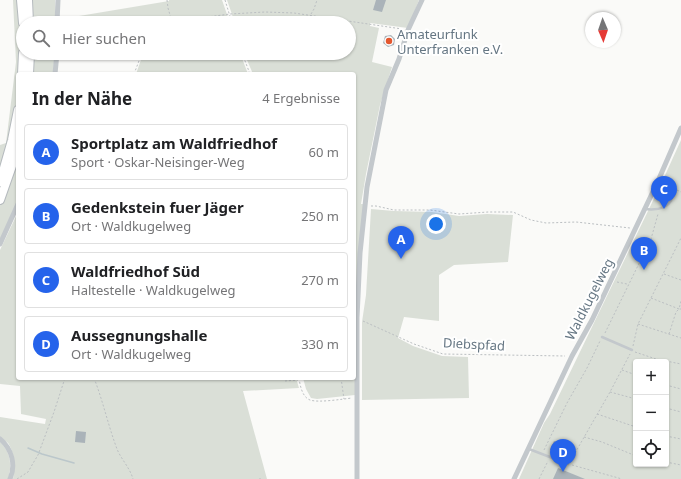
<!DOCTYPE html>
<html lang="de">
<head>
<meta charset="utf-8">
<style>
  :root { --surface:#fff; --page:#f6f6f6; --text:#202124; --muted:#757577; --line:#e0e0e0; --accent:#2563eb }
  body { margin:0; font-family:"Noto Sans",sans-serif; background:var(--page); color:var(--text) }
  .controls { position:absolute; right:12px; bottom:12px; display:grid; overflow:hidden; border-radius:4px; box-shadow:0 1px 3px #0004 }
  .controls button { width:36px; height:36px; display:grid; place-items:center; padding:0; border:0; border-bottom:1px solid var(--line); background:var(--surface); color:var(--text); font:20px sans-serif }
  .compass { position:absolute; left:585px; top:12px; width:36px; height:36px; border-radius:50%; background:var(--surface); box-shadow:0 1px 3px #0004; rotate:178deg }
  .you { position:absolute; left:436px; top:224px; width:14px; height:14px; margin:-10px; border:3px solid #fff; border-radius:50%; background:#1a73e8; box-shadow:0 0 0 6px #1a73e833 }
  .badge { display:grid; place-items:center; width:26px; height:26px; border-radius:50%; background:var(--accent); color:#fff; font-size:13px; font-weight:700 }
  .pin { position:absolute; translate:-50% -33px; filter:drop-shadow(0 1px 2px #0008) }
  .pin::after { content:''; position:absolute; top:21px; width:14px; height:12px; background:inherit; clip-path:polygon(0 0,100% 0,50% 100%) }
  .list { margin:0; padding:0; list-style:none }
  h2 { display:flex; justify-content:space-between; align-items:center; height:52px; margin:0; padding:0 16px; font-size:17px }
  h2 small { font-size:13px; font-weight:400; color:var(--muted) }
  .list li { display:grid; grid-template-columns:26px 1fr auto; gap:12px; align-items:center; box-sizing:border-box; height:56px; margin:0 8px 8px; padding:0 8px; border:1px solid var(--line); border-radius:4px }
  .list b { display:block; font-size:15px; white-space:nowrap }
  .list p { margin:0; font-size:13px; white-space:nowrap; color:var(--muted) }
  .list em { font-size:13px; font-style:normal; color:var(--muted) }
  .icon { flex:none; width:22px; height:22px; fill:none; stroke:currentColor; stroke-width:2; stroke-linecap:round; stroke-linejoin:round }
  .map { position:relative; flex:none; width:681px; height:479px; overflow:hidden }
  .search { position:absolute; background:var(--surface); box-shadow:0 1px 3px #0004; left:16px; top:16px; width:340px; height:44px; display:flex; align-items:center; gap:10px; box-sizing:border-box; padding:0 14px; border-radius:22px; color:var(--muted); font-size:15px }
  .panel { position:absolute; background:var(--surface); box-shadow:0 1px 3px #0004; left:16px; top:72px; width:340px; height:308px; border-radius:4px }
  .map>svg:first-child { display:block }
  .green { fill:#dadfd7; fill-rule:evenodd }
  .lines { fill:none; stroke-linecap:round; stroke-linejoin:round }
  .stream { stroke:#bbc7cb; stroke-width:1.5 }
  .building { fill:#aab3b9 }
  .primary-casing { stroke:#b5babe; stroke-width:10 }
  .path { stroke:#bbbfc2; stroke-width:1; stroke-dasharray:2 2; stroke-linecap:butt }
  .service { stroke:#c3c8cc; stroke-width:2.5 }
  .minor { stroke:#c3c8cc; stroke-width:5 }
  .primary { stroke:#fff; stroke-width:8 }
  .poi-dot { fill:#e4572e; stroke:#fff; stroke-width:1.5 }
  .labels { text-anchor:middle; stroke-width:4; stroke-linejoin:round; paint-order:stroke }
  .poi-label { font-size:13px; fill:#657683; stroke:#fff; text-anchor:start }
  .street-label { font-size:13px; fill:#657683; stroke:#fff }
</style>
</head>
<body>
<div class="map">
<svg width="681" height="479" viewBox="0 0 681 479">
  <rect width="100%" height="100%" fill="#fafaf8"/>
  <g class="green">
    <path d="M 13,0 L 55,0 L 55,23 L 23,23 L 23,53 L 55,53 L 53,74 L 18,74 L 18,203 L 0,241 L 0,145 L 6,143 L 16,62 Z"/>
    <path d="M 169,0 L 222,0 L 230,23 L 61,23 L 61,19 L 169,1 Z"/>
    <path d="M 227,0 L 419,0 L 408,28 L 370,23 L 370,26 L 379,28 L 372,62 L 392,67 L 380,105 L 366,174 L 361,204 L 364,204 L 355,395 L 317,399 L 311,398 L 306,389 L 303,378 L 354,378 L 354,74 L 253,74 L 244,53 L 349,53 L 349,23 L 235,23 Z"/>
    <path d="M 59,53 L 240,53 L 248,74 L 136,74 L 143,54 L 59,60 Z"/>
    <path d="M 681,140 L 681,479 L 519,479 L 544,423 L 550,414 L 662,182 ZM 636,362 L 666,362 L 666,464 L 636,464 Z"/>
    <path d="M 371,209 L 394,211 L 432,212 L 459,216 L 487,214 L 513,215 L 508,262 L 454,265 L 439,275 L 439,321 L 404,317 L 398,338 L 413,346 L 442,356 L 468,357 L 469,398 L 362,400 L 362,322 L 366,295 Z"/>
    <path d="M 18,212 L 18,378 L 296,378 L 299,388 L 243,391 L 267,479 L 13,479 C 15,468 15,453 8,443 C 6,441 2,439 0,437 L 0,417 L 45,424 L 46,419 L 21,414 L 20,386 L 0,384 L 0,250 Z"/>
    <path d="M 0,442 C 11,452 12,466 8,479 L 0,479 Z"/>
  </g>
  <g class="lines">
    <path class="stream" d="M 28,448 L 42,454 L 74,463"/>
  </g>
  <g class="building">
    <path d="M 376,0 L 386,0 L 382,12 L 373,10 Z"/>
    <path d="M 391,35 L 395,39 L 394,45 L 388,47 L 383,43 L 385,36 Z"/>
    <path d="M 76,431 L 86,432 L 85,443 L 75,442 Z"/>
    <path d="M 554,441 L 570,447 L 566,456 L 550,450 Z"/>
    <path d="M 558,468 L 585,479 L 553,479 Z"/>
  </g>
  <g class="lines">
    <g class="primary-casing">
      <g id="primary">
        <path d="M 21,0 L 23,23"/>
        <path d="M 28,0 L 29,23"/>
        <path d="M 22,74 L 23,53"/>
        <path d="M 29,74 L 30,53"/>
        <path d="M 0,182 L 12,140 L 18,110"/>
        <path d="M 0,200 L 13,163 L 18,142"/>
      </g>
    </g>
    <g class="path">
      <path d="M 167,0 L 168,8 L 172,22"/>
      <path d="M 225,0 L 232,23"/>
      <path d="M 311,14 L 314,9 L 317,0"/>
      <path d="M 171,23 L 177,21 L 230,14 L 265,12 L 294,13 L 402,29"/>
      <path d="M 242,53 L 250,74"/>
      <path d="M 134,74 L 142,53"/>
      <path d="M 677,190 L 681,192"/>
      <path d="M 371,206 L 376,206 L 394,210 L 430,210 L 459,214 L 488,212 L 513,212 L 531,220 L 546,223 L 576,222 L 630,228"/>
      <path d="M 664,274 L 681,280"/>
      <path d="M 617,282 L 627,284"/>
      <path d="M 651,298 L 679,309 L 681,301"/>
      <path d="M 363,321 L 414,344 L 443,354 L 565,356"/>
      <path d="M 638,324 L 681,338"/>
      <path d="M 605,333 L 651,239 L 658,214"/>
      <path d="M 669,334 L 676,312 L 679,309 L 681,309"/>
      <path d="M 633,346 L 638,324 L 681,238"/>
      <path d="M 635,352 L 656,359 L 681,364"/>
      <path d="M 622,370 L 636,375"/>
      <path d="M 94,378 C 103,401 108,425 117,449 C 121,459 130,468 133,479"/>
      <path d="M 299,378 C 300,385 302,397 310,400 C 318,403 343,399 352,398"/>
      <path d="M 341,378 L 344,399"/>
      <path d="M 285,381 L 298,380"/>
      <path d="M 666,385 L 681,389"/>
      <path d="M 610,392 L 636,399"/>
      <path d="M 666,408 L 681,412"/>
      <path d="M 597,414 L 636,427"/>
      <path d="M 666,420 L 669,409"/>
      <path d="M 666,436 L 681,439"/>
      <path d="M 584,437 L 602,442 L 636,456"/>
      <path d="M 544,450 L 567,403 L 587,368 L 600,341"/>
      <path d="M 571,460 L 610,392 L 630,354"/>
      <path d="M 666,462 L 681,465"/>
      <path d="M 572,465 L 622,479"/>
      <path d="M 260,478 L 260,479"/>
      <path d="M 17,479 L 28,472 L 32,465 L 38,455 L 54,412 L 65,378"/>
      <path d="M 539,479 L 548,461"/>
    </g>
    <g class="service">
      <path d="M 644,209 C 653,210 666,210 671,201 C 672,198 672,192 672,188 L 658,181"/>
      <path d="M 602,337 L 632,350"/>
      <path d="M 529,449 L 568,464"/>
    </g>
    <g class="minor">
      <path d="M 57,23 L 58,0"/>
      <path d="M 55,74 L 57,53"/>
      <path d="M 0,244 L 18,204"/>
      <path d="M 0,439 C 12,449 16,465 10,479"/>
      <path d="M 357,479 L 357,318 L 360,253 L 367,187 L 386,90 L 399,59 L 408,30 L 422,0"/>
      <path d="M 514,479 L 572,356 L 592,320 L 611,280 L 658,181 L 681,128"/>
    </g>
    <use href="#primary" class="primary"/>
  </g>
  <circle class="poi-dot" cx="389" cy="41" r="4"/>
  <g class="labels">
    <g class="poi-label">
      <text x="397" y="39">Amateurfunk<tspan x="397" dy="15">Unterfranken e.V.</tspan></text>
    </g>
    <g class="street-label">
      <text transform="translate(589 299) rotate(-63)" y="5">Waldkugelweg</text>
      <text transform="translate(474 344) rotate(3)" y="5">Diebspfad</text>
    </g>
  </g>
</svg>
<div class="controls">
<button>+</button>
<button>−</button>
<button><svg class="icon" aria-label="locate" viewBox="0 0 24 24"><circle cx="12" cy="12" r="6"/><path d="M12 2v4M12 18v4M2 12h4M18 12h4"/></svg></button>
</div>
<svg class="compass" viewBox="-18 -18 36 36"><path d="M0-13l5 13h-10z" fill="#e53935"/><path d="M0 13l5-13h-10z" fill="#757577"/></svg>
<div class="you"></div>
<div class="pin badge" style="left:401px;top:259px">A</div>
<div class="pin badge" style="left:644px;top:270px">B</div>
<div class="pin badge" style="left:664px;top:209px">C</div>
<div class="pin badge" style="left:563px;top:472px">D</div>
<div class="search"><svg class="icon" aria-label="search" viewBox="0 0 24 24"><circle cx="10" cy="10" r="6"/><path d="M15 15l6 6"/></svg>Hier suchen</div>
<section class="panel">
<h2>In der Nähe<small>4 Ergebnisse</small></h2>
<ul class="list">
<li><span class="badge">A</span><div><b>Sportplatz am Waldfriedhof</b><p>Sport · Oskar-Neisinger-Weg</p></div><em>60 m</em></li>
<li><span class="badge">B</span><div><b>Gedenkstein fuer Jäger</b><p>Ort · Waldkugelweg</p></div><em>250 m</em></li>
<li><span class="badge">C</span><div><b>Waldfriedhof Süd</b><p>Haltestelle · Waldkugelweg</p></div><em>270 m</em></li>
<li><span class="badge">D</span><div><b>Aussegnungshalle</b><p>Ort · Waldkugelweg</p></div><em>330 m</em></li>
</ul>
</section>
</div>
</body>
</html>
